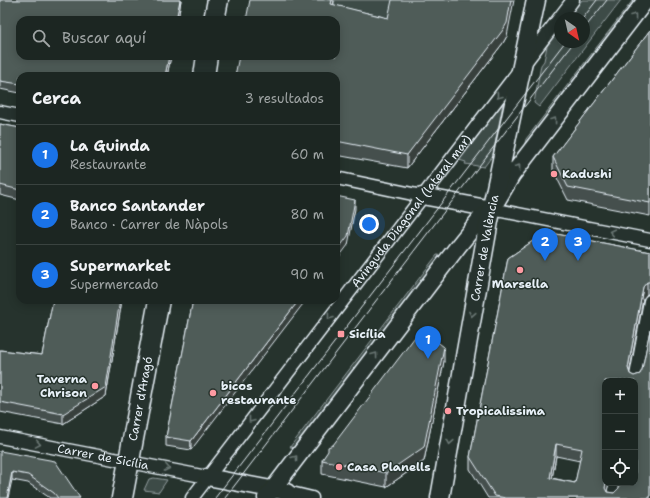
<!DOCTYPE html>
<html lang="es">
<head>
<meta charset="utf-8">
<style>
  :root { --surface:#1c2622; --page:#29322f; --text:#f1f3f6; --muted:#a0a5a5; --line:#3a4340; --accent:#1a73e8 }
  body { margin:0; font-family:"Shantell Sans",sans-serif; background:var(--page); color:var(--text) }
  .controls { position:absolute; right:12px; bottom:12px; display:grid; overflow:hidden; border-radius:8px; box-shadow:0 2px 10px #0003 }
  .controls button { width:36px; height:36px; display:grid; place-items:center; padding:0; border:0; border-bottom:1px solid var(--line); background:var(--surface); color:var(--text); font:20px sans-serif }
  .compass { position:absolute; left:554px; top:12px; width:36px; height:36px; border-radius:50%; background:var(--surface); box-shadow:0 2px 10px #0003; rotate:146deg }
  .you { position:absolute; left:369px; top:224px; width:14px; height:14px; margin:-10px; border:3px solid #fff; border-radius:50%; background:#1a73e8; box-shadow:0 0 0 6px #1a73e833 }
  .badge { display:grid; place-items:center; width:26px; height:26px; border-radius:50%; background:var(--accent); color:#fff; font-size:13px; font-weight:700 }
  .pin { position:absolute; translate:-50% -33px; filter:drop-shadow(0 1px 2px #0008) }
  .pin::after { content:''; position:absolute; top:21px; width:14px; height:12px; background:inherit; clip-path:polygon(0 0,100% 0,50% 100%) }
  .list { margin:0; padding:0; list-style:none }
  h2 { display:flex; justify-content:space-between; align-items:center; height:52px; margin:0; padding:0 16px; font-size:17px }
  h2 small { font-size:13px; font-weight:400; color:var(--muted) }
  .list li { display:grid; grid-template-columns:26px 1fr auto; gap:12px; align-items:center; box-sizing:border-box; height:60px; padding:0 16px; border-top:1px solid var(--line) }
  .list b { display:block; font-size:15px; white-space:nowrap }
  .list p { margin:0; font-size:13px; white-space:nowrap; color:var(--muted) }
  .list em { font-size:13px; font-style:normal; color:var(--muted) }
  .icon { flex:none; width:22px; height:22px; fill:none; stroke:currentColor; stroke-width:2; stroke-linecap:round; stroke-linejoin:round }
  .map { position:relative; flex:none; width:650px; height:498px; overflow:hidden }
  .search { position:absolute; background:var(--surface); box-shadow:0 2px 10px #0003; left:16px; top:16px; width:324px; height:44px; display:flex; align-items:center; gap:10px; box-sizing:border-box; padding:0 14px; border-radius:12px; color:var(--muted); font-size:15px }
  .panel { position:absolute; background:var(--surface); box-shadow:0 2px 10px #0003; left:16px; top:72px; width:324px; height:232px; border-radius:12px }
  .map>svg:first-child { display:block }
  .green { fill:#3e4b47; stroke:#939ea0 }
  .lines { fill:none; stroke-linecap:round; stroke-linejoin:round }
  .minor-casing { stroke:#e8f1f8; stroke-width:15 }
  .tertiary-casing { stroke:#e8f1f8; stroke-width:19 }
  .secondary-casing { stroke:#e8f1f8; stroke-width:21 }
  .primary-casing { stroke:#e8f1f8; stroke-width:23 }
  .minor { stroke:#26332d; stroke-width:12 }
  .tertiary { stroke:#26332d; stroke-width:16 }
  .secondary { stroke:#26332d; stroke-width:18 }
  .primary { stroke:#26332d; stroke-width:20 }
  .tram { stroke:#e8f1f8; stroke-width:1 }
  .wall { fill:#454f4d; stroke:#e8f1f8; fill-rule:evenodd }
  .shaded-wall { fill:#38403e; stroke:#e8f1f8 }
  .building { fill:#505c59; stroke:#e8f1f8; fill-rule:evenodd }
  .oneway { stroke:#6a7674 }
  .poi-dot { fill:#ff9aa2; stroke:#26332d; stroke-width:1.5 }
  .labels { text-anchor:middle; stroke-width:3; stroke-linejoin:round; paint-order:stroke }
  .poi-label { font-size:12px; font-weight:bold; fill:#e8f1f8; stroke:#26332d; text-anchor:start }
  .street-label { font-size:12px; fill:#e8f1f8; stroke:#26332d }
</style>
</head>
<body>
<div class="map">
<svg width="650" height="498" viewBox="0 0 650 498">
  <rect width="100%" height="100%" fill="#26332d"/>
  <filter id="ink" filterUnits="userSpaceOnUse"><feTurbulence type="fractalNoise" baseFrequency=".025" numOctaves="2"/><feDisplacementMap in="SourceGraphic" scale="8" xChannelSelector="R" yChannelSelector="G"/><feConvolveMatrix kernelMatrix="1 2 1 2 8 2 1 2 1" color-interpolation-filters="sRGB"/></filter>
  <g filter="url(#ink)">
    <g class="green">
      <path d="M 335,0 L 393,0 L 386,30 L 331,17 Z"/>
      <path d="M 582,0 L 621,0 L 539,107 L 534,103 L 541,65 L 544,61 L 547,46 L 560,29 L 560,42 L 584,42 L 584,18 L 568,18 Z"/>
      <path d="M 633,0 L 639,0 L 523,151 L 526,139 Z"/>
      <path d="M 503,103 L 493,155 L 484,167 L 465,164 L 466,162 L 459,160 Z"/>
      <path d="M 437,255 L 443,256 L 296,448 L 290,447 Z"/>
      <path d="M 154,478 L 167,480 L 159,492 L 144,490 L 149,479 Z"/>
    </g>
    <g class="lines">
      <g class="minor-casing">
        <g id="minor">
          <path d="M 0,112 L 20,116"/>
          <path d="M 336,178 L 422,196"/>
          <path d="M 492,209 L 650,240"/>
          <path d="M 635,381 L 650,301"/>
          <path id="s1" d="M 0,437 L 207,477"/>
          <path d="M 287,492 L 312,498"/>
          <path id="s2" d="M 192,498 L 573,0"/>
          <path d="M 612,498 L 615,483"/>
        </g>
      </g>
      <g class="tertiary-casing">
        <g id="tertiary">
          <path d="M 422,196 L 492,209"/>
          <path d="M 207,477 L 287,492"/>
          <path d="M 266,498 L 459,245 L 480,219 L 492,209 L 512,175 L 646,0"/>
        </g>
      </g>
      <g class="secondary-casing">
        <g id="secondary">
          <path id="s3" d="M 440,498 L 489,221 L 536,0"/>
        </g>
      </g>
      <g class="primary-casing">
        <g id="primary">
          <path d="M 214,20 L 218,0"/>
          <path d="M 204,76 L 207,56"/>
          <path id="s4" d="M 122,498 L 159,300"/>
        </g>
      </g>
      <use href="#minor" class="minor"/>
      <use href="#tertiary" class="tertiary"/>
      <use href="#secondary" class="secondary"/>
      <use href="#primary" class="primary"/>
      <g class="tram">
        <path d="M 583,18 L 597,0"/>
        <path d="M 584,29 L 607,0"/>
        <path d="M 215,498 L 565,42"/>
        <path d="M 225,498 L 574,42"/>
      </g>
    </g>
    <g class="wall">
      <path d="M 0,0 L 181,0 L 178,20 L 20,20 L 20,56 L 171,56 L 167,76 L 20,76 L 20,93 L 0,89 Z"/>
      <path d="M 333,5 L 388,18 L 507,36 L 503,43 L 407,168 L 336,155 L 336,76 Z"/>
      <path d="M 650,30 L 650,216 L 568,200 L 553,170 L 553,157 Z"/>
      <path d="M 0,124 L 20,128 L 20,200 L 0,195 Z"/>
      <path d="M 546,232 L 650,252 L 650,294 L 647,294 L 643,299 L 629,372 L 630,374 L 634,376 L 640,374 L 642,370 L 650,330 L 650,498 L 488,498 L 470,469 L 470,457 L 508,258 ZM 605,381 L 635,381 L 635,483 L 620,483 L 619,488 L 614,493 L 607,492 L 607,491 L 609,483 L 605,483 ZM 556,456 L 580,461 L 575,483 L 552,478 Z"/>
      <path d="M 53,300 L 122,300 L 106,396 L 63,424 L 0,412 L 0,350 L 42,355 Z"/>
      <path d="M 193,300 L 191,450 L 166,446 L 166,437 Z"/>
      <path d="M 444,361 L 424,461 L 386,487 L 322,474 L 322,460 L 333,445 Z"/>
      <path d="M 0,451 L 80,498 L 50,498 L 28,483 L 12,480 Z"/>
    </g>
    <g class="shaded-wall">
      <path d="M 180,0 L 181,0 L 178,20 L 176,20 Z"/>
      <path d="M 332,0 L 334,0 L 331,17 L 331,4 Z"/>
      <path d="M 511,0 L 514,0 L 507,36 L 503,43 L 407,168 L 407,155 Z"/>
      <path d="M 169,56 L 171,56 L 167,76 L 165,76 Z"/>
      <path d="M 355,200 L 355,209 L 348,245 L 336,261 L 336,252 Z"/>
      <path d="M 647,282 L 647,294 L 643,299 L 628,380 L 628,368 L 643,287 Z"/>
      <path d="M 120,300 L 122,300 L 106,396 L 63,424 L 63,414 Z"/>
      <path d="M 299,300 L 306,300 L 191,450 L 191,441 Z"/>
      <path d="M 444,347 L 444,361 L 424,461 L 386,487 L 386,473 Z"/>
      <path d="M 556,444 L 556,456 L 550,490 L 550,478 Z"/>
      <path d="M 12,472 L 12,480 L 8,498 L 7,498 Z"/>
      <path d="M 606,483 L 609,483 L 605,498 L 605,488 Z"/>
    </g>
    <g class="building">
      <path d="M 0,0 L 180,0 L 176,20 L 20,20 L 20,56 L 169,56 L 165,76 L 20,76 L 20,84 L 0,81 Z"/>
      <path d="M 250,0 L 332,0 L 331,4 L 388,18 L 392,0 L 511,0 L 507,23 L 503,30 L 407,155 L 336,141 L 336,76 L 235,76 L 239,56 L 336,56 L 336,20 L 246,20 Z"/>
      <path d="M 650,30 L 650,203 L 568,187 L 553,157 Z"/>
      <path d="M 0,124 L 20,128 L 20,190 L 0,185 Z"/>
      <path d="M 336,196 L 355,200 L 348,236 L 336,252 Z"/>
      <path d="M 546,232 L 650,252 L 650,282 L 647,282 L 643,287 L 628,368 L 630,374 L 634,376 L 640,374 L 642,370 L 650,330 L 650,498 L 506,498 L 495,496 L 470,457 L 508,258 ZM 605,381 L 635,381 L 635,483 L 620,483 L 619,488 L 614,493 L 607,492 L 605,488 L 606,483 L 605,483 ZM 556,444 L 582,449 L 575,483 L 550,478 Z"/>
      <path d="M 53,300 L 120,300 L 106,387 L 63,414 L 0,402 L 0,350 L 42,355 Z"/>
      <path d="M 193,300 L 299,300 L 191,441 L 166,437 Z"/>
      <path d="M 421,329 L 444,347 L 424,447 L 386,473 L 322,460 L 328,451 L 328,447 L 333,445 Z"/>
      <path d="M 0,451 L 55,461 L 80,498 L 58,498 L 54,493 L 28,475 L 12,472 L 7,498 L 0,498 Z"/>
    </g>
    <defs><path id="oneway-chevron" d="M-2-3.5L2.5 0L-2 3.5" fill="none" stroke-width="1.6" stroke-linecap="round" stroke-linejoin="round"/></defs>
    <g class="oneway">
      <use href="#oneway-chevron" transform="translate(634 16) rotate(-53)"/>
      <use href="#oneway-chevron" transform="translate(499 96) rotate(127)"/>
      <use href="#oneway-chevron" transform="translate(554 120) rotate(-53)"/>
      <use href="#oneway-chevron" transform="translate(518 167) rotate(-52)"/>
      <use href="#oneway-chevron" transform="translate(612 232) rotate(-168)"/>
      <use href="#oneway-chevron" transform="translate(472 314) rotate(100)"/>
      <use href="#oneway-chevron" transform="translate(330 317) rotate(127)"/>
      <use href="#oneway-chevron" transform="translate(375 355) rotate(-53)"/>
      <use href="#oneway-chevron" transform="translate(251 420) rotate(128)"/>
      <use href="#oneway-chevron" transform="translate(450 442) rotate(100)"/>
      <use href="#oneway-chevron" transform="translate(38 444) rotate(10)"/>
      <use href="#oneway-chevron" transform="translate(295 458) rotate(-52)"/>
      <use href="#oneway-chevron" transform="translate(167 468) rotate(11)"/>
    </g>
  </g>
  <g class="poi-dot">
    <circle cx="554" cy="174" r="4"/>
    <circle cx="520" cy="270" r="4"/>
    <rect x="337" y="330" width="8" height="8" rx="2"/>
    <circle cx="95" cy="386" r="4"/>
    <circle cx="213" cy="393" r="4"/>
    <circle cx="448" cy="411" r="4"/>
    <circle cx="339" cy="467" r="4"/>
  </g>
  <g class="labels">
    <g class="poi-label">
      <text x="562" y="178">Kadushi</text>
      <text x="520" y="288" text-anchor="middle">Marsella</text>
      <text x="349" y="338">Sicília</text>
      <text x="87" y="383" text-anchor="end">Taverna<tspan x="87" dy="14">Chrison</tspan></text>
      <text x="221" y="390">bicos<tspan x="221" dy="14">restaurante</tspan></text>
      <text x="456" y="415">Tropicalissima</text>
      <text x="347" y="471">Casa Planells</text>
    </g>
    <g class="street-label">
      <text dy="4" stroke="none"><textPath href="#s2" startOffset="361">Avinguda Diagonal (lateral mar)</textPath></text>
      <text dy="4" stroke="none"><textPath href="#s3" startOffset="254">Carrer de València</textPath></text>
      <text dy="4" stroke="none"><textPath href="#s4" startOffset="101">Carrer d'Aragó</textPath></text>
      <text dy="4" stroke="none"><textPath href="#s1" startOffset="105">Carrer de Sicília</textPath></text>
    </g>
  </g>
</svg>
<div class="controls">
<button>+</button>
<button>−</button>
<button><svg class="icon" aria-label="locate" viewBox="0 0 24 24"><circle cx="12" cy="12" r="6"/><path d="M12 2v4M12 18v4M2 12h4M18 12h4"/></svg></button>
</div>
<svg class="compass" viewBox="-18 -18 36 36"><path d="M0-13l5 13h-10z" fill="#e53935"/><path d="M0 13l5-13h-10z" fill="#a0a5a5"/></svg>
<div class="you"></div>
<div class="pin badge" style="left:428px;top:359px">1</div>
<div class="pin badge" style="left:545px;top:261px">2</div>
<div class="pin badge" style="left:578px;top:261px">3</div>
<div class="search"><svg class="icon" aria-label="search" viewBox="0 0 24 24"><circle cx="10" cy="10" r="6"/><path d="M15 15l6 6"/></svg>Buscar aquí</div>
<section class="panel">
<h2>Cerca<small>3 resultados</small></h2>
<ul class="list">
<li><span class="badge">1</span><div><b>La Guinda</b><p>Restaurante</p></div><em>60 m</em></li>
<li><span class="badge">2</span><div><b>Banco Santander</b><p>Banco · Carrer de Nàpols</p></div><em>80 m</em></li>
<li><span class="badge">3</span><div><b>Supermarket</b><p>Supermercado</p></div><em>90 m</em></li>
</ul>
</section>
</div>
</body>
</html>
